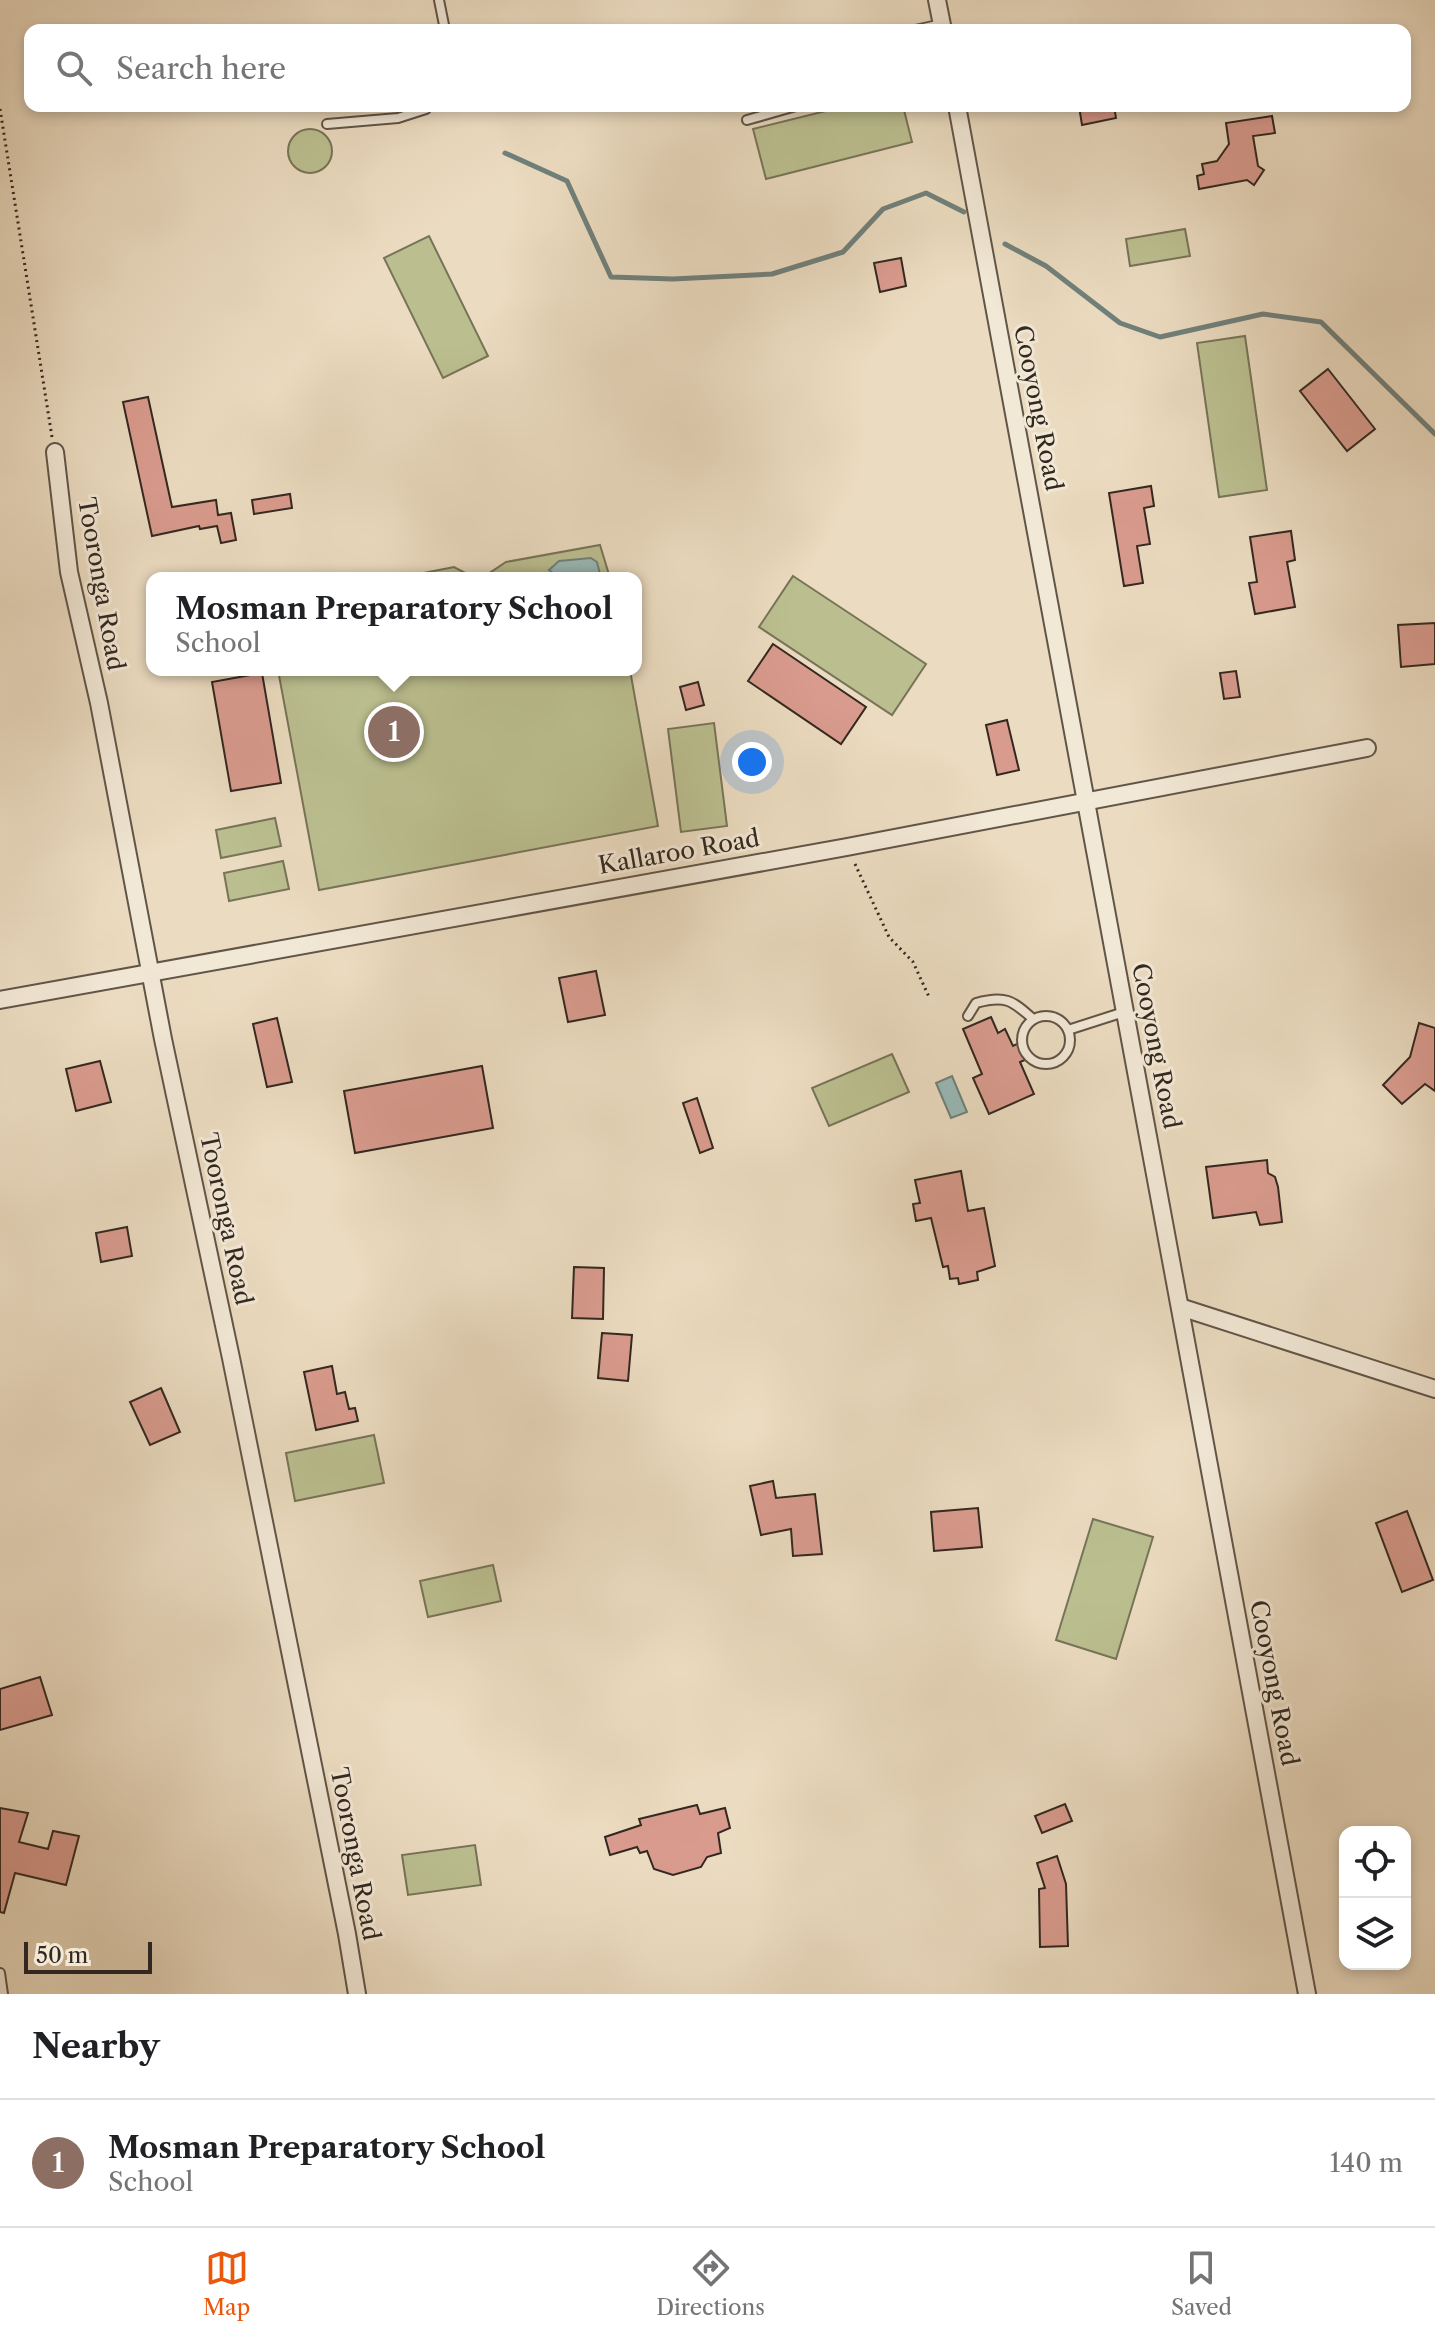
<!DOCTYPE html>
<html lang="en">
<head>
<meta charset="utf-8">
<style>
  :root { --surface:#fff; --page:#f6f6f6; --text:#202124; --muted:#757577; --line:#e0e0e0; --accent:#ea580c }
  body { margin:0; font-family:"Libre Caslon Text",serif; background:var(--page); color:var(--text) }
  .controls { position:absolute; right:24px; bottom:24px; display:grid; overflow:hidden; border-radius:16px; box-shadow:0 4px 12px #0003 }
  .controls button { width:72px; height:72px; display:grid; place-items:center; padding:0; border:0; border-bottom:2px solid var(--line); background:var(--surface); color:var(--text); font:40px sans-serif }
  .scale { position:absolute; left:24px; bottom:20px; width:128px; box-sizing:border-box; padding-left:8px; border:4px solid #332820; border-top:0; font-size:22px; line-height:28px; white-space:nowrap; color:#332820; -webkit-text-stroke:6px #f2e8d6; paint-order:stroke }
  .you { position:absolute; left:752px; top:762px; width:28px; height:28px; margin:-20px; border:6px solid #fff; border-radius:50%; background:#1a73e8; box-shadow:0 0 0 12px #1a73e833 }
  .badge { display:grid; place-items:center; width:52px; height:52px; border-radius:50%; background:var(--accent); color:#fff; font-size:26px; font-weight:700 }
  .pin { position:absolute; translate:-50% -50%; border:4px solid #fff; box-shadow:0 2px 8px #0006 }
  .popup { position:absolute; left:146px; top:572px; width:496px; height:104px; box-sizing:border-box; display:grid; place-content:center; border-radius:16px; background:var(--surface); filter:drop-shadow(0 2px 6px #0005); font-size:26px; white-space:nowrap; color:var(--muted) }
  .popup b { font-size:30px; color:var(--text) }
  .popup::after { content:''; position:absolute; left:50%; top:100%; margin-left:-16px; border:16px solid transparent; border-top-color:var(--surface) }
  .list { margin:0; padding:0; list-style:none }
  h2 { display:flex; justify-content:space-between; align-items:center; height:104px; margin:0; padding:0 32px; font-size:34px }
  h2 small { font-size:26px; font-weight:400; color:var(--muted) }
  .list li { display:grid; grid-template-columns:52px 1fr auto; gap:24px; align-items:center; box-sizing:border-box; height:128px; padding:0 32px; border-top:2px solid var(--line) }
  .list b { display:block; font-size:30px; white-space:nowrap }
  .list p { margin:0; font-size:26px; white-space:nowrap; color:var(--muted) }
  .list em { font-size:26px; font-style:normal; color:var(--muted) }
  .icon { flex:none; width:44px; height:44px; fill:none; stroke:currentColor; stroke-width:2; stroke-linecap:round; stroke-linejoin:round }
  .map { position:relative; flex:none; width:1435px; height:1994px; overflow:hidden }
  .search { position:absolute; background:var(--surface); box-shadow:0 4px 12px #0003; left:24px; right:24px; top:24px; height:88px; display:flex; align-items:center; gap:20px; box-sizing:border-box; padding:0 28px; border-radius:16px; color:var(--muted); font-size:30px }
  .sheet { height:232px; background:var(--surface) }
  nav { display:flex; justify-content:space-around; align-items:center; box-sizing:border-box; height:112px; border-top:2px solid var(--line); background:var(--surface); font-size:22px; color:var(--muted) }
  nav a { display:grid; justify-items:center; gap:4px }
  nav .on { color:var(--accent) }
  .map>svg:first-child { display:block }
  .green { fill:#bbbf90; stroke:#777458; stroke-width:2 }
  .water { fill:#99bab8; stroke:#70807b; stroke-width:2 }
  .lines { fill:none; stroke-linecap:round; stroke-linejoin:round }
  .stream { stroke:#70807b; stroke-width:5 }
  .building { fill:#d99b8e; stroke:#332820; stroke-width:2 }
  .service-casing { stroke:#615548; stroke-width:12 }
  .minor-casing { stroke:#615548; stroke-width:20 }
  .path { stroke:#332820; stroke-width:3; stroke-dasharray:2 4; stroke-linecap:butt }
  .service { stroke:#f2e8d6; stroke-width:8 }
  .minor { stroke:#f2e8d6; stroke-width:16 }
  .labels { text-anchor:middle; stroke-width:6; stroke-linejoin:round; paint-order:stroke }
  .street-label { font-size:24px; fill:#332820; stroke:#f2e8d6 }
</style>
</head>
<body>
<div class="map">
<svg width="1435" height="1994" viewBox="0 0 1435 1994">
  <rect width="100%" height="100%" fill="#ebdbc0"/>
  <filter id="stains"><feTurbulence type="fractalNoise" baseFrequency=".0025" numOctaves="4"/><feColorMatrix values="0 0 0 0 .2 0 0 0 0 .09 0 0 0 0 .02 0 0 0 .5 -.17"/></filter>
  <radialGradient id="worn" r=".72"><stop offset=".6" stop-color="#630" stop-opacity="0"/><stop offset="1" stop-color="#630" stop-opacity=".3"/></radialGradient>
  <g class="green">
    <path d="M 846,106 L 903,106 L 912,142 L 766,179 L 753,129 Z"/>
    <circle cx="310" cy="151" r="22"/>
    <path d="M 1185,229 L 1190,256 L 1130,266 L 1126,239 Z"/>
    <path d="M 429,236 L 488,356 L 443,378 L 384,258 Z"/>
    <path d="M 1245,336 L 1267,490 L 1219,497 L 1197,343 Z"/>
    <path d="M 600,545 L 610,578 L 398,578 L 454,567 L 469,575 L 485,576 L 506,562 Z"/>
    <path d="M 793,576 L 926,664 L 892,715 L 759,627 Z"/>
    <path d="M 278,670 L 630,670 L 658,826 L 319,890 Z"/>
    <path d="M 714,723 L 727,826 L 681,832 L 668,729 Z"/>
    <path d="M 275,818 L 281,846 L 221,858 L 216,830 Z"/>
    <path d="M 283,861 L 289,889 L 229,901 L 224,873 Z"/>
    <path d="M 892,1054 L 909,1092 L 829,1126 L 812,1088 Z"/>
    <path d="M 374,1435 L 384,1483 L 295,1501 L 286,1453 Z"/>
    <path d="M 1093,1519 L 1153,1537 L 1116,1659 L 1056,1640 Z"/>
    <path d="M 493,1565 L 501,1601 L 428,1617 L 420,1581 Z"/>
    <path d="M 475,1845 L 481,1885 L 408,1895 L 402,1855 Z"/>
  </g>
  <g class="water">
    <path d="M 591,558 L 597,562 L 601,578 L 559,578 L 549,570 L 559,561 Z"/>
    <path d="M 952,1076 L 967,1112 L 951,1118 L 936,1083 Z"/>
  </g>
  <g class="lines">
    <g class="stream">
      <path d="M 505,153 L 567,181 L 611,277 L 673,279 L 772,274 L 843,252 L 883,209 L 926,193 L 964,212"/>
      <path d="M 1005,244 L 1046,266 L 1120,323 L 1160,337 L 1263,314 L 1321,322 L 1435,434"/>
    </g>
  </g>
  <g class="building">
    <path d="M 1079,106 L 1114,106 L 1116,118 L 1082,125 Z"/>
    <path d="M 1272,116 L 1275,133 L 1253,136 L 1258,166 L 1264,170 L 1254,185 L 1247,180 L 1199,189 L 1197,176 L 1204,174 L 1202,164 L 1217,161 L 1229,144 L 1226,123 Z"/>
    <path d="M 901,258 L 906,286 L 880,292 L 874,263 Z"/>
    <path d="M 1328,369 L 1375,429 L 1347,451 L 1300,391 Z"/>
    <path d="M 148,397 L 172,507 L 216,500 L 218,515 L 231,513 L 236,540 L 221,543 L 217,526 L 200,529 L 199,526 L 152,536 L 123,402 Z"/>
    <path d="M 1151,486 L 1154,506 L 1144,508 L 1150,544 L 1137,546 L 1143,583 L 1124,586 L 1109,493 Z"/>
    <path d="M 290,494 L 292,508 L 254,514 L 252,500 Z"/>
    <path d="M 1291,531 L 1295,560 L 1287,562 L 1295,607 L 1255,614 L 1249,583 L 1257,582 L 1250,537 Z"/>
    <path d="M 1435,623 L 1435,664 L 1401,667 L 1398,625 Z"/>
    <path d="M 773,644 L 866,707 L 841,744 L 748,681 Z"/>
    <path d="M 1236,671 L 1240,697 L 1224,699 L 1220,673 Z"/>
    <path d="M 262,673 L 281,783 L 231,791 L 212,682 Z"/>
    <path d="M 698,682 L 704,705 L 686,710 L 680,687 Z"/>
    <path d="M 1007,720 L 1019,770 L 997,775 L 986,725 Z"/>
    <path d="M 596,971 L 605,1015 L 568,1022 L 559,978 Z"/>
    <path d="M 991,1017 L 998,1033 L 1005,1029 L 1013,1046 L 1025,1040 L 1032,1057 L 1020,1062 L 1034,1094 L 989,1114 L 973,1078 L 982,1074 L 963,1029 Z"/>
    <path d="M 277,1018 L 292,1082 L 267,1087 L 253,1024 Z"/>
    <path d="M 1419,1023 L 1435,1028 L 1435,1091 L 1425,1084 L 1402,1104 L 1383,1085 L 1410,1057 Z"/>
    <path d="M 100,1061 L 111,1102 L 76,1111 L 66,1069 Z"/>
    <path d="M 482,1066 L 493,1128 L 355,1153 L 344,1091 Z"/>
    <path d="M 697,1098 L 713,1148 L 700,1153 L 683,1103 Z"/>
    <path d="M 1267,1160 L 1268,1173 L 1275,1177 L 1278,1187 L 1282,1222 L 1260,1225 L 1256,1212 L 1213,1218 L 1206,1167 Z"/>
    <path d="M 961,1171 L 968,1211 L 984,1208 L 995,1266 L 977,1272 L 978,1280 L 959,1284 L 958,1278 L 950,1279 L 948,1266 L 943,1267 L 931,1218 L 916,1221 L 913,1204 L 920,1203 L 915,1180 Z"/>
    <path d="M 127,1227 L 132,1256 L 101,1262 L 96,1233 Z"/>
    <path d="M 574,1267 L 604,1268 L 603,1319 L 572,1318 Z"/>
    <path d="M 602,1333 L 632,1335 L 628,1381 L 598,1378 Z"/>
    <path d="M 332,1366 L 337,1394 L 345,1392 L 349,1409 L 355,1408 L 358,1421 L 316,1430 L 304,1372 Z"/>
    <path d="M 161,1388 L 180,1432 L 150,1445 L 130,1402 Z"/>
    <path d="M 773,1481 L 776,1498 L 815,1494 L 822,1554 L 793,1556 L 791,1529 L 761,1535 L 750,1486 Z"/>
    <path d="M 978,1508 L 982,1547 L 934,1551 L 931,1512 Z"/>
    <path d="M 1407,1511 L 1433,1580 L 1402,1592 L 1376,1523 Z"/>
    <path d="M 40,1677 L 52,1715 L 0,1730 L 0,1689 Z"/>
    <path d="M 1065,1804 L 1072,1821 L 1042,1833 L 1035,1816 Z"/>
    <path d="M 697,1805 L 700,1814 L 725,1808 L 730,1828 L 718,1833 L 721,1853 L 707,1857 L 701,1867 L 673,1875 L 654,1869 L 647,1851 L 640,1853 L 637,1847 L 610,1855 L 605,1837 L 641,1825 L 639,1819 Z"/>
    <path d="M 0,1808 L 28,1813 L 19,1842 L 48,1849 L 53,1831 L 79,1836 L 66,1885 L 15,1873 L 4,1913 L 0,1912 Z"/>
    <path d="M 1057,1856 L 1066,1884 L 1068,1946 L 1040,1947 L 1039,1889 L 1045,1888 L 1037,1863 Z"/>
  </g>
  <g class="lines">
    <g class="service-casing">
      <g id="service">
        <path d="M 439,0 L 445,30"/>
        <path d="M 915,30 L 942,24"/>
        <path d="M 747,120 L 796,106"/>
        <path d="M 327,124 L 398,118 L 426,109 L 428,106"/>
        <path d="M 968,1016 L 976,1003 C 1005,995 1012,1000 1033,1019"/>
        <circle cx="1046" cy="1040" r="24"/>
        <path d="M 1068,1030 L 1124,1012"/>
        <path d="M 0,1973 L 3,1994"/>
      </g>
    </g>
    <g class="minor-casing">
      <g id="minor">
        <path d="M 937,0 L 943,30"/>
        <path d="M 957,106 L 1307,1994"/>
        <path d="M 55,452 L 69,572 L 99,703 L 163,1039 L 231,1358 L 347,1934 L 357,1994"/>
        <path d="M 0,1000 L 847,847 L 1367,748"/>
        <path d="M 1180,1307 L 1435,1389"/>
      </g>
    </g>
    <g class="path">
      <path d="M 0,109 L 52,437"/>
      <path d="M 855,864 L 889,937 L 913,962 L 930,999"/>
    </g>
    <use href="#service" class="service"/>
    <use href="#minor" class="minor"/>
  </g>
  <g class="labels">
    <g class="street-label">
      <text transform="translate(1038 408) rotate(79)" y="8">Cooyong Road</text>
      <text transform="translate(101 584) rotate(80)" y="8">Tooronga Road</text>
      <text transform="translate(679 852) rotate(-10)" y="8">Kallaroo Road</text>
      <text transform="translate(1156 1046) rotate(79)" y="8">Cooyong Road</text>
      <text transform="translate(226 1219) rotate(78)" y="8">Tooronga Road</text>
      <text transform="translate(1274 1683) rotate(79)" y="8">Cooyong Road</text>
      <text transform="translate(355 1854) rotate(79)" y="8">Tooronga Road</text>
    </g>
  </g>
  <rect width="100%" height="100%" filter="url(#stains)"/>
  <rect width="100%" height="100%" fill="url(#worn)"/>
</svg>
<div class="controls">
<button><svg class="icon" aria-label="locate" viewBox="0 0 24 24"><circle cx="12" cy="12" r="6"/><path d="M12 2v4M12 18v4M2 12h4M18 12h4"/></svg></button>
<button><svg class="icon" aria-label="layers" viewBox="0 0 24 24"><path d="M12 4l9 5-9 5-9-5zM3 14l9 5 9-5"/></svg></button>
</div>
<div class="scale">50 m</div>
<div class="you"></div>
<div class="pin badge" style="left:394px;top:732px;background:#8d6e63">1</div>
<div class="popup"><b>Mosman Preparatory School</b>School</div>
<div class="search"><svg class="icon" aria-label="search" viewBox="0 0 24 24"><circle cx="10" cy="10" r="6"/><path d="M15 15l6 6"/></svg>Search here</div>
</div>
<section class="sheet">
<h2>Nearby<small></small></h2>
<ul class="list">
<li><span class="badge" style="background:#8d6e63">1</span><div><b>Mosman Preparatory School</b><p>School</p></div><em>140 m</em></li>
</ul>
</section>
<nav>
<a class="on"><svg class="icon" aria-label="map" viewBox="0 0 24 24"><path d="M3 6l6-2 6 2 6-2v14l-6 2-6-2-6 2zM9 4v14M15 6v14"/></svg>Map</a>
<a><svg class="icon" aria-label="directions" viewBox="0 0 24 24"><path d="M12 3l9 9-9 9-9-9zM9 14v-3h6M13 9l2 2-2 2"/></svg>Directions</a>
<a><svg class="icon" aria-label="saved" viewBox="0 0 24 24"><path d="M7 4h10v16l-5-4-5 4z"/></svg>Saved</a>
</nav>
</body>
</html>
